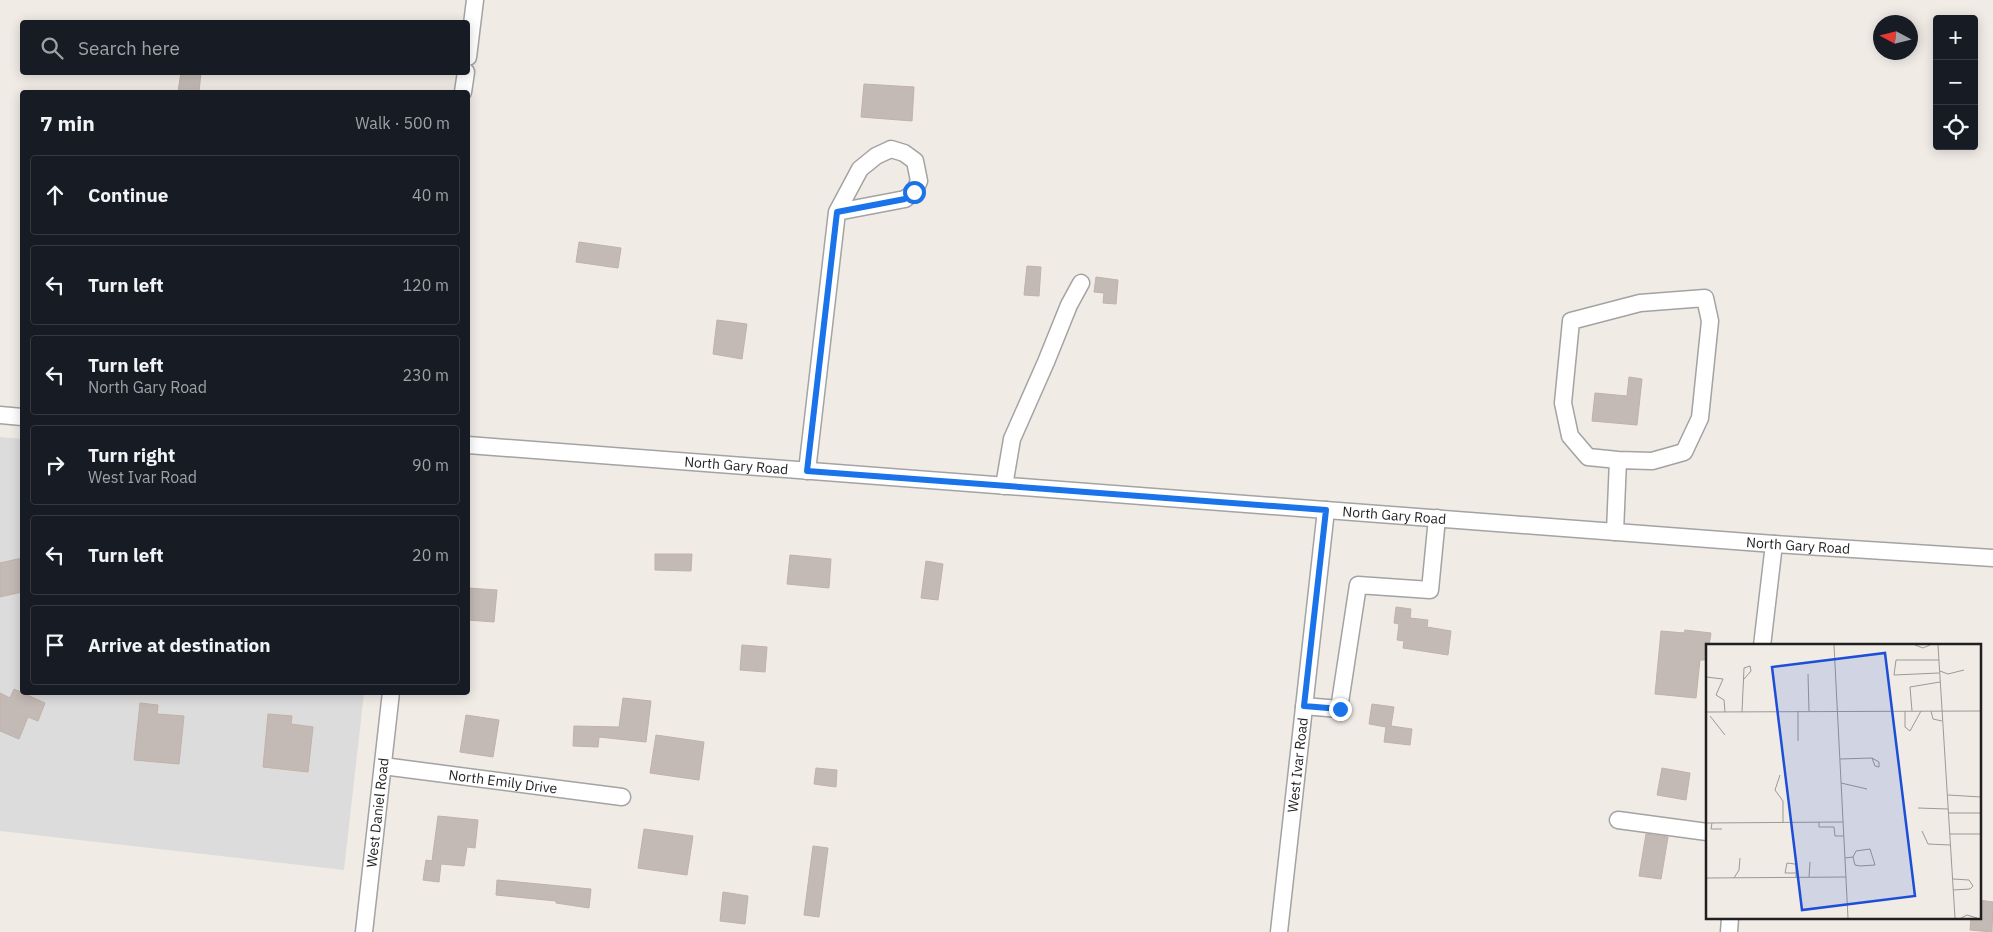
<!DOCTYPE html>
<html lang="en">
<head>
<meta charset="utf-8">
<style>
  :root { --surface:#171b24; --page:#20242c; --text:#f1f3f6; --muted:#9ea1a6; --line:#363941 }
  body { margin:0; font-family:"IBM Plex Sans",sans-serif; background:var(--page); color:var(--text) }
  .controls { position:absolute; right:15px; top:15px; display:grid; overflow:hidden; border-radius:5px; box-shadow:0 2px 12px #0003 }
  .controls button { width:45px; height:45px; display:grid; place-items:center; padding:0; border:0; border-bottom:1px solid var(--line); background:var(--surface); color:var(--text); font:25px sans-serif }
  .compass { position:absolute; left:1873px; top:15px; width:45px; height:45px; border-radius:50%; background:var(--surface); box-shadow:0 2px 12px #0003; rotate:277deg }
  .stop { position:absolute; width:15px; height:15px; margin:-11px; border:4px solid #1a73e8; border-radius:50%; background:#fff }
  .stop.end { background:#1a73e8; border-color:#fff; box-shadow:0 1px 5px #0008 }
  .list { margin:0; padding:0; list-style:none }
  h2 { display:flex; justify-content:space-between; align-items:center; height:65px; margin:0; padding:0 20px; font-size:21px }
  h2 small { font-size:16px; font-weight:400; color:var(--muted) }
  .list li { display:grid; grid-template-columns:32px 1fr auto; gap:15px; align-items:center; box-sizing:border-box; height:80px; margin:0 10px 10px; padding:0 10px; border:1px solid var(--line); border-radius:5px }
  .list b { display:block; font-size:19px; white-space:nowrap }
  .list p { margin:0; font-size:16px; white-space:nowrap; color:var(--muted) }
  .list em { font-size:16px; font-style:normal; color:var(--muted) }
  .icon { flex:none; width:28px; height:28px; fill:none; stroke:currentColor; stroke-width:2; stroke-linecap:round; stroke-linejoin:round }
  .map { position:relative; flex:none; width:1993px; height:932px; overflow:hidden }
  .search { position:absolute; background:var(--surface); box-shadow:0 2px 12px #0003; left:20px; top:20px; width:450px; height:55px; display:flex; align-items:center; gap:12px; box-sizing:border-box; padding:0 18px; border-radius:5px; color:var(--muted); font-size:19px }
  .panel { position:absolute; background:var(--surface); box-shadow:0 2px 12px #0003; left:20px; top:90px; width:450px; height:605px; border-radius:5px }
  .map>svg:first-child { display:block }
  .residential { fill:#dddcdc }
  .building { fill:#c4bab5; stroke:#c1b1a8 }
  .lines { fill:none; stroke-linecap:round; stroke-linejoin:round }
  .minor-casing { stroke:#a3a3a3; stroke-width:19 }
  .minor { stroke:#fff; stroke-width:16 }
  .route { stroke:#1a73e8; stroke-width:6 }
  .labels { text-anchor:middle; stroke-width:4; stroke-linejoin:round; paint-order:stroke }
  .street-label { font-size:14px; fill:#1f1f1f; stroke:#fff }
  .inset-road { fill:none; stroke:#9c9996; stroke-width:1 }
  .view { fill:#1d4ed8; fill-opacity:0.15; stroke:#1d4ed8; stroke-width:2.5 }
  .inset-edge { fill:none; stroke:#1f1f1f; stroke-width:2.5 }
</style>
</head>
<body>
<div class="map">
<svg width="1993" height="932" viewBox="0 0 1993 932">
  <rect width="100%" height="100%" fill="#f0ebe5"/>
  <path class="residential" d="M 0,437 L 22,439 L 22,692 L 364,693 L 344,870 L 0,831 Z"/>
  <g class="building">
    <path d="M 181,72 L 201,72 L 199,92 L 178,92 Z"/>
    <path d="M 864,84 L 914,87 L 912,121 L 861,117 Z"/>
    <path d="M 579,242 L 621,248 L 618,268 L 576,262 Z"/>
    <path d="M 1027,266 L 1041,267 L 1039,296 L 1024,295 Z"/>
    <path d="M 1096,277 L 1118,280 L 1116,304 L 1103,303 L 1104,293 L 1094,292 Z"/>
    <path d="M 717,320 L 747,324 L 742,359 L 713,354 Z"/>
    <path d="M 1629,377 L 1642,379 L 1637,425 L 1592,421 L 1595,393 L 1627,396 Z"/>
    <path d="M 655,554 L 692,554 L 691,571 L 655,570 Z"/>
    <path d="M 790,555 L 831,559 L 829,588 L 787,584 Z"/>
    <path d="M 22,558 L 22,592 L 0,597 L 0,563 Z"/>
    <path d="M 926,561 L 943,564 L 938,600 L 921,598 Z"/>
    <path d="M 468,588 L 497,590 L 494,622 L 468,620 Z"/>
    <path d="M 1396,607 L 1411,609 L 1410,618 L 1428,620 L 1427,627 L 1451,631 L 1448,655 L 1403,648 L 1404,641 L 1397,640 L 1399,624 L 1394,623 Z"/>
    <path d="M 1685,630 L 1711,633 L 1709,646 L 1707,646 L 1707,660 L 1700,660 L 1696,698 L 1655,694 L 1661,631 L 1684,633 Z"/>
    <path d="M 742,645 L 767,647 L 765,672 L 740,670 Z"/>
    <path d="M 14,689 L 45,703 L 38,721 L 28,717 L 19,739 L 0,731 L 0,693 L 10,698 Z"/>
    <path d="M 623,698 L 651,701 L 646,742 L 599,737 L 598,747 L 573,746 L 574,726 L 619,727 Z"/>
    <path d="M 140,703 L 158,705 L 157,714 L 184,716 L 179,764 L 134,760 Z"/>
    <path d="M 1372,704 L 1394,707 L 1391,726 L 1412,729 L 1410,745 L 1384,742 L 1386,727 L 1369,724 Z"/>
    <path d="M 268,714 L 292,716 L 291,724 L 313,727 L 308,772 L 263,767 Z"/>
    <path d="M 466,715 L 499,720 L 493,757 L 460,752 Z"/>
    <path d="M 656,735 L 704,742 L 699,780 L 650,773 Z"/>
    <path d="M 816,768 L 837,770 L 836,787 L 814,784 Z"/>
    <path d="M 1662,768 L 1690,773 L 1686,800 L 1657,795 Z"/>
    <path d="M 438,816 L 478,820 L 475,848 L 467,847 L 464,866 L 441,864 L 439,882 L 423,880 L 426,860 L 432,861 Z"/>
    <path d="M 644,829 L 693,836 L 687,875 L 638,868 Z"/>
    <path d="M 1646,834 L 1668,837 L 1661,879 L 1639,876 Z"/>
    <path d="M 813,846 L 828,848 L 819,917 L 804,915 Z"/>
    <path d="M 497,880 L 591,889 L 589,908 L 556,903 L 556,901 L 496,895 Z"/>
    <path d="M 723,892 L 748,896 L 745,924 L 720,921 Z"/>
    <path d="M 1979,900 L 1993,902 L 1992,932 L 1970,930 L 1971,918 L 1979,918 Z"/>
  </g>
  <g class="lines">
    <g class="minor-casing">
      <g id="minor">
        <path d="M 468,57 L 475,0"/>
        <path d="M 463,92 L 466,72"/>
        <path d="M 0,415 L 22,417"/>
        <path id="s1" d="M 468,445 L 1774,544 L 1993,558"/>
        <path d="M 807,471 L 837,212 L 860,169 L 876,156 L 891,149 L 904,153 L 915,161 L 919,181 L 914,192 L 905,199 L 837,212"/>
        <path d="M 1004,486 L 1012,439 L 1046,362 L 1069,305 L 1081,283"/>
        <path d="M 1615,532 L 1618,460 L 1652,461 L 1684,452 L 1700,418 L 1710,321 L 1705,298 L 1640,303 L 1571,321 L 1563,403 L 1570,436 L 1588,457 L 1618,460"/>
        <path d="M 1762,646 L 1774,544"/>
        <path d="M 1304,706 L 1339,709 L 1358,585 L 1430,590 L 1437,518"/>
        <path id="s2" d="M 383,766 L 622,797"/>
        <path d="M 1618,820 L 1707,832"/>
        <path id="s3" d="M 364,932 L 391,692"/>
        <path id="s4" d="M 1279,932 L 1326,510"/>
        <path d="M 1729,932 L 1730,918"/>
      </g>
    </g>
    <use href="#minor" class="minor"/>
  </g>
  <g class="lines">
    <path class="route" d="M 914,192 L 905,199 L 837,212 L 807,471 L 1326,510 L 1304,706 L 1340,709"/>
  </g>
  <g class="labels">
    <g class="street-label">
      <text dy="5" stroke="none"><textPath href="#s1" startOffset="269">North Gary Road</textPath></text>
      <text dy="5" stroke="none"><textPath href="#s1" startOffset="929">North Gary Road</textPath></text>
      <text dy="5" stroke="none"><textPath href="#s1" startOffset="1334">North Gary Road</textPath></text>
      <text dy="5" stroke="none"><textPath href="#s4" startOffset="168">West Ivar Road</textPath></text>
      <text dy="5" stroke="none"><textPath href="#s2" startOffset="121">North Emily Drive</textPath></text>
      <text dy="5" stroke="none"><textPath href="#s3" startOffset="120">West Daniel Road</textPath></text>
    </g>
  </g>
  <g transform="translate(1706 644)">
    <rect width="275" height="275" fill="#f0ebe5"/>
    <path class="inset-road" d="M 128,1 L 142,274M 209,1 L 217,4 L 224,1M 232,1 L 249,274M 233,16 L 190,16 L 188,31 L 233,29M 234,27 L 242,30 L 258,26M 102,30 L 103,67M 0,33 L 17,35 L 10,51 L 18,56 L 19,68M 199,67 L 199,83 L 204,87 L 215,67M 206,67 L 204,43 L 234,38M 225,67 L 227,75 L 236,77M 0,68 L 275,67M 36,68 L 38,24 L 44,22 L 45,27 L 38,35M 4,72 L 19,91M 92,97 L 92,67M 134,115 L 166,114 L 173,118 L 173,123 L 169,122 L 166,114M 74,131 L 69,146 L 77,157 L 77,179M 135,139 L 161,145M 242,151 L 275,153M 212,164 L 242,165M 242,169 L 275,169M 113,178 L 113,183 L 128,183 L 129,192 L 138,192M 0,179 L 137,178M 6,179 L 5,185 L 16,185M 216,187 L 222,200 L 244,201M 244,190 L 275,190M 139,214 L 147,213 L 149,221 L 154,222 L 169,221 L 164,205 L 150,207 L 147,213M 90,229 L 79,229 L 81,219 L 89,220 L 90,222 L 90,233M 103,233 L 104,218M 0,234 L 140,233M 28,234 L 33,226 L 34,214M 247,246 L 264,245 L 267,242 L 263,236 L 247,235M 255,274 L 261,271 L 271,274"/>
    <path class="view" d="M 179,9 L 209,252 L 96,266 L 66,23 Z"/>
    <rect width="275" height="275" class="inset-edge"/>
  </g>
</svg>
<div class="controls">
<button>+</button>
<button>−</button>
<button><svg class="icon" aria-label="locate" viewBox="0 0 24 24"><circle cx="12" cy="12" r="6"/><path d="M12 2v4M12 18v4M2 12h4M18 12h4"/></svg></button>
</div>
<svg class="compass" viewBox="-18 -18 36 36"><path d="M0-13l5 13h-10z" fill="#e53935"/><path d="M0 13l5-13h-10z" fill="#9ea1a6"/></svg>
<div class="stop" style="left:914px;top:192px"></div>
<div class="stop end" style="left:1340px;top:709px"></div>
<div class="search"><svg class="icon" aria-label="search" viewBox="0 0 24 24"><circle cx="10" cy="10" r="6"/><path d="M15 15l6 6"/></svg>Search here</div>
<section class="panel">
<h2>7 min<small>Walk · 500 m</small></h2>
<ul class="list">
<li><svg class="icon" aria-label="ahead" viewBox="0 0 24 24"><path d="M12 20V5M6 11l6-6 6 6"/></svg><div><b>Continue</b></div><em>40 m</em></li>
<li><svg class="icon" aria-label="left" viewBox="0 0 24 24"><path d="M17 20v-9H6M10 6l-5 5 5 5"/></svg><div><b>Turn left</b></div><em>120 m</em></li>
<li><svg class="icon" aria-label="left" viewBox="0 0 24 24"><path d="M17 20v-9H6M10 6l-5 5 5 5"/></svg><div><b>Turn left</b><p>North Gary Road</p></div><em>230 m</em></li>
<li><svg class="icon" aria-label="right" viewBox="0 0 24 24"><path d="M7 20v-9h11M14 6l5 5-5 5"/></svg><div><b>Turn right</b><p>West Ivar Road</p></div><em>90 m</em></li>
<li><svg class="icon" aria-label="left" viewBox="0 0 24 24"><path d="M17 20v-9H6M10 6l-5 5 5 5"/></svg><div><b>Turn left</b></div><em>20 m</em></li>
<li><svg class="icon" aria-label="arrive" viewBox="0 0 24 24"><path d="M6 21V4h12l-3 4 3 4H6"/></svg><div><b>Arrive at destination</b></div></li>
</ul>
</section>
</div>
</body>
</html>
